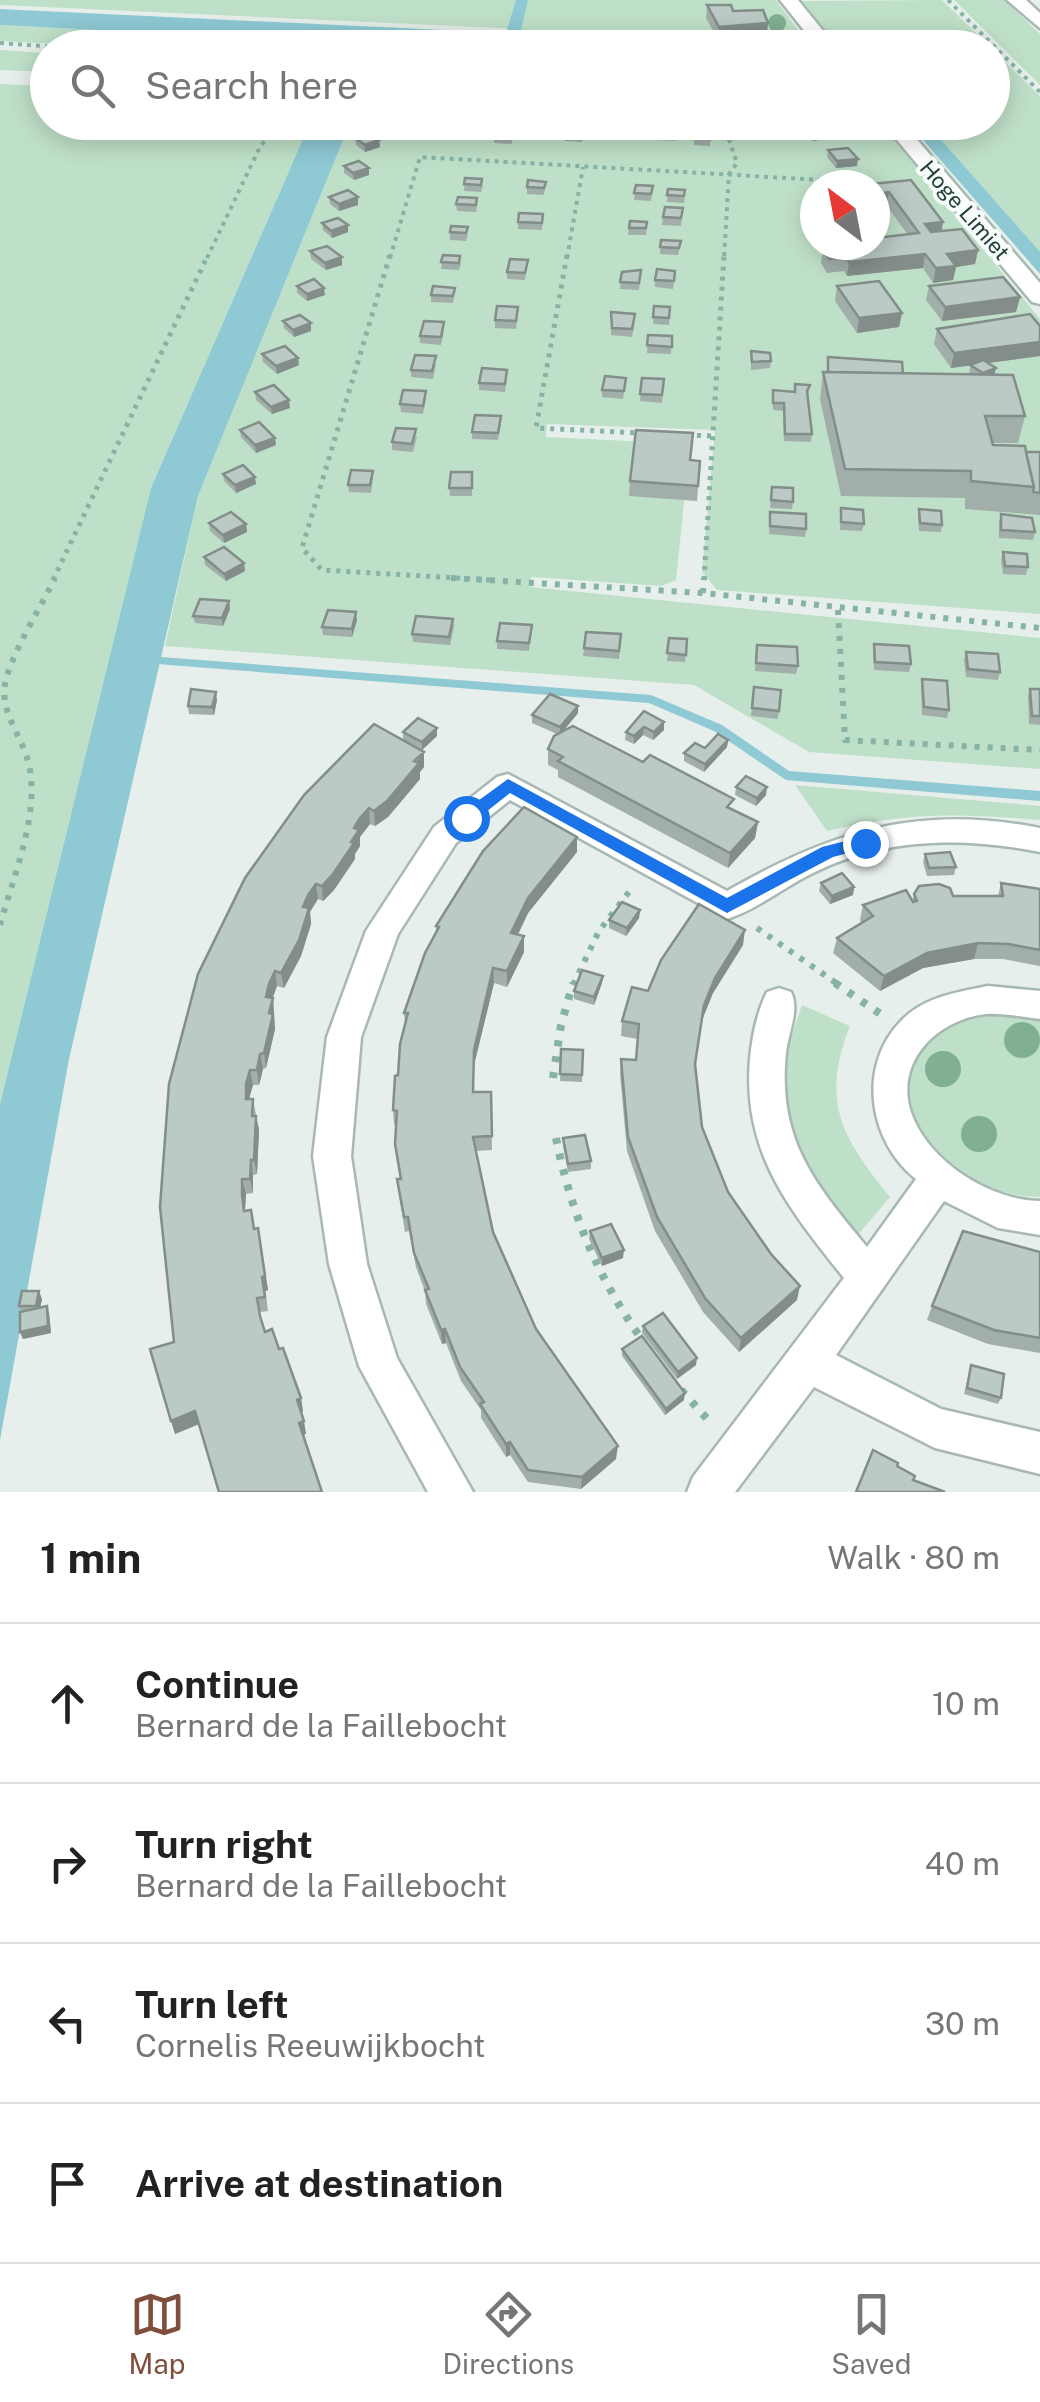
<!DOCTYPE html>
<html lang="en">
<head>
<meta charset="utf-8">
<style>
  :root { --surface:#fff; --page:#f2f2f2; --text:#222; --muted:#767676; --line:#e0e0e0; --accent:#804e3d }
  body { margin:0; font-family:"Public Sans",sans-serif; background:var(--page); color:var(--text) }
  .compass { position:absolute; left:800px; top:170px; width:90px; height:90px; border-radius:50%; background:var(--surface); box-shadow:0 5px 25px #0003; rotate:328deg }
  .stop { position:absolute; width:30px; height:30px; margin:-22px; border:8px solid #1a73e8; border-radius:50%; background:#fff }
  .stop.end { background:#1a73e8; border-color:#fff; box-shadow:0 2px 10px #0008 }
  .list { margin:0; padding:0; list-style:none }
  h2 { display:flex; justify-content:space-between; align-items:center; height:130px; margin:0; padding:0 40px; font-size:42px }
  h2 small { font-size:32px; font-weight:400; color:var(--muted) }
  .list li { display:grid; grid-template-columns:65px 1fr auto; gap:30px; align-items:center; box-sizing:border-box; height:160px; padding:0 40px; border-top:2px solid var(--line) }
  .list b { display:block; font-size:38px; white-space:nowrap }
  .list p { margin:0; font-size:32px; white-space:nowrap; color:var(--muted) }
  .list em { font-size:32px; font-style:normal; color:var(--muted) }
  .icon { flex:none; width:55px; height:55px; fill:none; stroke:currentColor; stroke-width:2; stroke-linecap:round; stroke-linejoin:round }
  .map { position:relative; flex:none; width:1040px; height:1492px; overflow:hidden }
  .search { position:absolute; background:var(--surface); box-shadow:0 5px 25px #0003; left:30px; right:30px; top:30px; height:110px; display:flex; align-items:center; gap:25px; box-sizing:border-box; padding:0 35px; border-radius:55px; color:var(--muted); font-size:38px }
  .sheet { height:770px; background:var(--surface) }
  nav { display:flex; justify-content:space-around; align-items:center; box-sizing:border-box; height:140px; border-top:2px solid var(--line); background:var(--surface); font-size:28px; color:var(--muted) }
  nav a { display:grid; justify-items:center; gap:5px }
  nav .on { color:var(--accent) }
  .map>svg:first-child { display:block }
  .green { fill:#bfe0c8; fill-rule:evenodd }
  .water { fill:#8ec9d4 }
  .lines { fill:none; stroke-linecap:round; stroke-linejoin:round }
  .stream { fill:#8ec9d4; fill-rule:evenodd }
  .minor-casing { stroke:#a8b8b2; stroke-width:5 }
  .tertiary-casing { stroke:#a8b8b2; stroke-width:5 }
  .path-far3 { stroke:#86b3a5; stroke-width:4; stroke-dasharray:4 5; stroke-linecap:butt }
  .path-far2 { stroke:#86b3a5; stroke-width:5; stroke-dasharray:4 6; stroke-linecap:butt }
  .path-far1 { stroke:#86b3a5; stroke-width:6; stroke-dasharray:5 8; stroke-linecap:butt }
  .path { stroke:#86b3a5; stroke-width:8; stroke-dasharray:6 10; stroke-linecap:butt }
  .minor { fill:#fff; fill-rule:evenodd }
  .tertiary { fill:#fff; fill-rule:evenodd }
  .tree { fill:#80af93 }
  .wall { fill:#a1aea9 }
  .shaded-wall { fill:#838d89 }
  .building { fill:#bbcac4; stroke:#838d89; stroke-width:2.5 }
  .route { fill:#1a73e8 }
  .labels { text-anchor:middle; stroke-width:8; stroke-linejoin:round; paint-order:stroke }
  .far-street-label { font-size:22px; fill:#24423a; stroke:#f7fbf9 }
</style>
</head>
<body>
<div class="map">
<svg width="1040" height="1492" viewBox="0 0 1040 1492">
  <rect width="100%" height="100%" fill="#e6efeb"/>
  <g class="green">
    <path d="M 0,0 L 776,0 L 803,37 L 817,47 L 676,48 L 518,39 L 520,29 L 0,5 Z"/>
    <path d="M 942,0 L 990,47 L 839,47 L 799,1 Z"/>
    <path d="M 954,0 L 1004,0 L 1040,34 L 1040,85 Z"/>
    <path d="M 0,25 L 426,47 L 118,47 L 0,41 Z"/>
    <path d="M 0,50 L 47,53 L 47,72 L 0,70 Z"/>
    <path d="M 993,50 L 1040,96 L 1040,264 L 909,123 L 992,122 Z"/>
    <path d="M 0,84 L 47,86 L 48,122 L 310,123 L 151,488 L 0,1104 Z"/>
    <path d="M 350,123 L 880,123 L 1040,319 L 1040,614 L 717,590 L 702,572 L 715,430 L 547,424 L 546,437 L 690,444 L 676,580 L 661,586 L 531,577 L 530,587 L 1040,638 L 1040,769 L 809,752 L 694,685 L 165,646 L 198,496 ZM 815,185 L 875,185 L 875,245 L 815,245 Z"/>
    <path d="M 795,785 L 1040,806 L 1040,820 C 959,813 907,812 827,831 Z"/>
    <path d="M 802,1005 L 850,1026 C 820,1102 842,1138 890,1197 L 857,1236 L 817,1189 L 789,1136 L 779,1073 Z"/>
    <path d="M 981,1013 L 1017,1013 L 1040,1020 L 1040,1197 C 930,1197 840,1057 981,1013 Z"/>
  </g>
  <g class="water">
    <path d="M 516,0 L 528,0 L 519,39 L 676,47 L 426,47 L 0,25 L 0,9 L 506,33 Z"/>
    <path d="M 310,123 L 350,123 L 198,496 L 69,1059 L 0,1440 L 0,1104 L 151,488 Z"/>
    <path d="M 908,123 L 926,123 L 1040,252 L 1040,274 Z"/>
  </g>
  <g class="lines">
    <path class="stream" d="M 161,657 L 651,695 L 722,725 L 789,771 L 1040,791 L 1040,801 L 786,780 L 714,731 L 649,703 L 157,664 L 155,661 L 157,658 Z"/>
    <g class="minor-casing">
      <g id="minor">
        <path d="M 780,0 L 798,0 L 837,48 L 818,48 Z"/>
        <path d="M 882,122 L 902,122 L 1040,283 L 1040,304 L 1032,302 Z"/>
        <path d="M 508,774 L 727,891 C 832,831 919,804 1040,828 L 1040,852 C 965,837 885,837 815,872 C 785,886 758,909 727,919 L 510,800 L 456,843 L 398,934 L 361,1037 L 351,1156 L 367,1264 L 397,1358 L 473,1492 L 428,1492 L 359,1366 L 329,1264 L 313,1156 L 327,1037 L 366,931 L 434,827 L 497,777 Z"/>
        <path d="M 988,986 L 1040,991 L 1040,1019 C 1023,1017 1003,1013 986,1014 C 933,1020 889,1068 915,1122 C 936,1166 992,1200 1040,1201 L 1040,1235 L 998,1228 L 944,1201 L 836,1355 L 941,1409 L 1040,1432 L 1040,1474 L 935,1448 L 814,1387 L 735,1492 L 687,1492 L 693,1477 L 844,1278 C 789,1209 742,1152 750,1059 C 752,1037 757,1012 767,992 L 779,988 L 791,992 C 800,1010 788,1033 786,1053 C 777,1140 815,1184 867,1247 L 916,1179 C 868,1141 857,1065 902,1020 C 924,997 958,992 988,986 Z"/>
      </g>
    </g>
    <g class="tertiary-casing">
      <path id="tertiary" d="M 1007,0 L 1026,0 L 1040,13 L 1040,28 Z"/>
    </g>
    <g class="path-far3">
      <path d="M 948,0 L 1040,92"/>
      <path d="M 0,43 L 70,48"/>
      <path d="M 723,122 L 737,163 L 729,174 L 724,258"/>
      <path d="M 207,258 L 260,147 L 280,122"/>
      <path d="M 390,258 L 420,157 L 875,183"/>
      <path d="M 567,258 L 583,167"/>
    </g>
    <g class="path-far2">
      <path d="M 390,255 L 302,548 L 322,570 L 492,580"/>
      <path d="M 567,255 L 536,428 L 640,433"/>
      <path d="M 687,435 L 711,436"/>
      <path d="M 53,580 L 208,255"/>
      <path d="M 704,580 L 724,255"/>
    </g>
    <g class="path-far1">
      <path d="M 451,578 L 703,593 L 1040,628"/>
      <path d="M 703,593 L 704,578"/>
      <path d="M 838,610 L 845,740 L 1040,750"/>
      <path d="M 0,925 C 13,877 40,815 29,765 C 23,737 0,714 5,684 C 10,656 42,605 55,578"/>
      <path d="M 757,928 L 839,985"/>
      <path d="M 573,985 L 599,931 L 632,888"/>
    </g>
    <g class="path">
      <path d="M 835,983 L 882,1015"/>
      <path d="M 553,1078 L 561,1025 L 573,983"/>
      <path d="M 556,1138 C 571,1213 598,1279 643,1341"/>
      <path d="M 681,1390 L 710,1422"/>
    </g>
    <use href="#minor" class="minor"/>
    <use href="#tertiary" class="tertiary"/>
  </g>
  <g class="tree">
    <circle cx="777" cy="23" r="9"/>
    <circle cx="1022" cy="1040" r="18"/>
    <circle cx="943" cy="1069" r="18"/>
    <circle cx="979" cy="1134" r="18"/>
  </g>
  <g class="wall">
    <path d="M 707,5 L 767,35 L 718,40 L 706,18 Z"/>
    <path d="M 806,124 L 829,138 L 813,141 L 805,131 Z"/>
    <path d="M 612,125 L 630,126 L 629,138 L 611,138 Z"/>
    <path d="M 657,127 L 676,128 L 675,141 L 657,140 Z"/>
    <path d="M 694,129 L 711,129 L 710,146 L 694,145 Z"/>
    <path d="M 513,131 L 512,144 L 494,143 L 494,136 Z"/>
    <path d="M 585,131 L 582,142 L 565,141 L 565,134 Z"/>
    <path d="M 355,138 L 379,140 L 380,147 L 365,152 L 356,145 Z"/>
    <path d="M 828,150 L 857,166 L 836,168 L 827,157 Z"/>
    <path d="M 344,166 L 369,175 L 354,180 L 344,173 Z"/>
    <path d="M 465,178 L 483,186 L 481,192 L 464,191 Z"/>
    <path d="M 911,180 L 942,231 L 978,250 L 975,264 L 956,267 L 953,280 L 933,283 L 923,268 L 847,276 L 844,271 L 827,273 L 821,263 L 823,249 L 836,248 L 836,245 L 875,245 L 908,235 L 887,206 L 875,208 L 875,185 Z"/>
    <path d="M 546,182 L 544,195 L 527,194 L 527,187 Z"/>
    <path d="M 636,185 L 653,186 L 651,201 L 634,200 Z"/>
    <path d="M 668,189 L 685,190 L 684,203 L 667,202 Z"/>
    <path d="M 329,197 L 358,197 L 358,205 L 339,211 L 330,204 Z"/>
    <path d="M 456,204 L 477,205 L 476,212 L 457,211 Z"/>
    <path d="M 683,208 L 681,226 L 662,225 L 663,217 Z"/>
    <path d="M 543,214 L 542,230 L 518,229 L 518,222 Z"/>
    <path d="M 647,222 L 646,235 L 628,235 L 629,228 Z"/>
    <path d="M 322,223 L 348,225 L 348,232 L 332,238 L 323,230 Z"/>
    <path d="M 450,232 L 468,234 L 466,241 L 450,240 Z"/>
    <path d="M 661,240 L 681,241 L 678,255 L 660,254 Z"/>
    <path d="M 310,251 L 342,257 L 342,265 L 326,270 L 311,259 Z"/>
    <path d="M 443,255 L 461,264 L 459,270 L 441,269 Z"/>
    <path d="M 528,260 L 525,280 L 507,279 L 507,272 Z"/>
    <path d="M 641,270 L 639,290 L 620,289 L 622,272 Z"/>
    <path d="M 675,271 L 673,289 L 655,287 L 655,280 Z"/>
    <path d="M 297,286 L 325,295 L 307,301 L 297,293 Z"/>
    <path d="M 837,286 L 902,313 L 899,327 L 857,333 L 835,301 Z"/>
    <path d="M 929,286 L 1020,297 L 1016,312 L 942,321 L 926,300 Z"/>
    <path d="M 455,288 L 453,303 L 431,302 L 431,295 Z"/>
    <path d="M 654,306 L 670,307 L 669,325 L 653,324 Z"/>
    <path d="M 611,312 L 635,321 L 632,337 L 611,335 Z"/>
    <path d="M 518,314 L 516,329 L 495,328 L 495,320 Z"/>
    <path d="M 283,321 L 311,323 L 311,331 L 294,337 L 284,328 Z"/>
    <path d="M 444,322 L 444,330 L 441,345 L 420,343 L 420,336 Z"/>
    <path d="M 1040,326 L 1040,356 L 988,363 L 996,368 L 994,375 L 1025,416 L 1018,443 L 993,443 L 993,445 L 1026,452 L 1040,452 L 1040,515 L 965,509 L 965,498 L 841,496 L 820,399 L 823,372 L 827,372 L 828,357 L 903,374 L 972,375 L 969,373 L 971,365 L 951,368 L 934,344 L 937,329 Z"/>
    <path d="M 648,335 L 672,336 L 671,354 L 647,353 Z"/>
    <path d="M 751,351 L 771,361 L 770,368 L 751,370 Z"/>
    <path d="M 262,354 L 299,365 L 277,374 L 263,362 Z"/>
    <path d="M 436,364 L 433,379 L 411,377 L 411,370 Z"/>
    <path d="M 507,377 L 505,392 L 479,390 L 479,383 Z"/>
    <path d="M 626,378 L 623,399 L 602,397 L 602,390 Z"/>
    <path d="M 642,378 L 664,379 L 662,403 L 640,401 Z"/>
    <path d="M 795,384 L 810,385 L 808,396 L 812,434 L 811,442 L 784,441 L 783,411 L 773,410 L 773,390 L 794,392 Z"/>
    <path d="M 426,391 L 426,399 L 423,414 L 401,412 L 400,404 Z"/>
    <path d="M 255,392 L 290,408 L 272,414 L 256,400 Z"/>
    <path d="M 501,424 L 498,440 L 472,439 L 472,432 Z"/>
    <path d="M 240,430 L 276,445 L 256,453 L 241,437 Z"/>
    <path d="M 417,437 L 413,452 L 392,450 L 392,442 Z"/>
    <path d="M 690,460 L 700,461 L 697,501 L 629,496 L 630,481 Z"/>
    <path d="M 373,471 L 373,479 L 371,493 L 349,492 L 348,485 Z"/>
    <path d="M 472,472 L 472,496 L 450,496 L 449,488 Z"/>
    <path d="M 223,474 L 256,484 L 236,493 L 224,481 Z"/>
    <path d="M 772,487 L 793,502 L 792,509 L 770,508 Z"/>
    <path d="M 841,508 L 864,524 L 862,531 L 840,530 Z"/>
    <path d="M 919,509 L 942,525 L 941,532 L 919,531 L 918,517 Z"/>
    <path d="M 770,512 L 806,529 L 805,537 L 769,534 Z"/>
    <path d="M 1001,514 L 1035,532 L 1033,540 L 999,538 L 999,522 Z"/>
    <path d="M 209,523 L 246,524 L 247,532 L 224,543 L 210,531 Z"/>
    <path d="M 1003,552 L 1028,567 L 1026,575 L 1003,574 L 1001,560 Z"/>
    <path d="M 204,557 L 245,571 L 226,581 L 205,565 Z"/>
    <path d="M 229,601 L 230,609 L 223,626 L 195,623 L 193,616 Z"/>
    <path d="M 453,619 L 454,627 L 450,645 L 413,642 L 412,634 Z"/>
    <path d="M 357,620 L 352,637 L 323,635 L 322,627 Z"/>
    <path d="M 532,625 L 529,651 L 497,649 L 497,641 Z"/>
    <path d="M 621,634 L 619,659 L 583,656 L 584,648 Z"/>
    <path d="M 669,638 L 687,639 L 685,662 L 667,661 Z"/>
    <path d="M 874,644 L 911,664 L 909,672 L 874,670 L 873,652 Z"/>
    <path d="M 757,645 L 798,666 L 796,674 L 755,671 Z"/>
    <path d="M 966,652 L 1000,672 L 998,680 L 966,677 L 964,660 Z"/>
    <path d="M 922,679 L 949,710 L 947,718 L 922,715 L 921,687 Z"/>
    <path d="M 754,687 L 781,690 L 778,719 L 751,716 Z"/>
    <path d="M 1030,689 L 1040,689 L 1040,725 L 1029,724 L 1028,696 Z"/>
    <path d="M 217,700 L 214,715 L 189,714 L 188,706 Z"/>
    <path d="M 578,706 L 578,713 L 563,731 L 758,822 L 755,838 L 728,868 L 558,777 L 558,770 L 548,765 L 548,749 L 557,734 L 532,723 L 532,715 Z"/>
    <path d="M 664,722 L 664,730 L 653,740 L 643,735 L 634,744 L 625,740 L 626,732 Z"/>
    <path d="M 374,724 L 424,767 L 420,772 L 420,779 L 388,817 L 375,826 L 370,824 L 362,834 L 360,837 L 360,846 L 355,854 L 355,859 L 334,890 L 323,901 L 318,899 L 310,911 L 311,924 L 301,956 L 284,988 L 277,986 L 273,998 L 275,1029 L 266,1068 L 263,1069 L 259,1085 L 253,1085 L 249,1099 L 253,1099 L 259,1130 L 257,1174 L 253,1175 L 253,1193 L 246,1194 L 245,1210 L 255,1229 L 258,1228 L 261,1242 L 268,1290 L 265,1291 L 268,1311 L 260,1312 L 262,1322 L 265,1332 L 279,1349 L 301,1398 L 303,1412 L 301,1412 L 306,1434 L 199,1424 L 175,1434 L 174,1342 L 160,1207 Z"/>
    <path d="M 403,732 L 437,736 L 422,750 L 403,740 Z"/>
    <path d="M 728,740 L 727,747 L 704,772 L 684,761 L 684,753 Z"/>
    <path d="M 736,787 L 766,795 L 756,806 L 735,795 Z"/>
    <path d="M 577,852 L 528,913 L 518,935 L 524,952 L 507,987 L 494,983 L 474,1065 L 474,1092 L 491,1092 L 492,1150 L 476,1151 L 493,1232 L 536,1329 L 616,1459 L 581,1489 L 528,1482 L 510,1455 L 506,1457 L 481,1418 L 481,1410 L 461,1381 L 446,1343 L 442,1344 L 426,1304 L 425,1291 L 416,1267 L 409,1231 L 405,1232 L 399,1194 L 397,1179 L 400,1179 L 395,1144 L 396,1125 L 394,1125 L 393,1110 L 405,1024 L 404,1013 L 436,933 L 436,926 Z"/>
    <path d="M 925,854 L 956,867 L 954,875 L 927,876 L 923,862 Z"/>
    <path d="M 821,883 L 854,887 L 853,895 L 830,904 L 819,891 Z"/>
    <path d="M 1001,883 L 1040,889 L 1040,966 L 1003,959 L 974,959 L 923,968 L 880,991 L 833,953 L 837,938 L 862,923 L 860,920 L 863,905 L 912,901 L 914,894 L 998,896 Z"/>
    <path d="M 640,910 L 639,918 L 626,936 L 609,928 L 609,920 Z"/>
    <path d="M 743,945 L 713,993 L 702,1020 L 695,1065 L 702,1127 L 728,1192 L 797,1300 L 739,1352 L 703,1312 L 655,1231 L 627,1151 L 620,1074 L 621,1059 L 636,1060 L 638,1039 L 621,1036 L 622,1021 L 648,991 Z"/>
    <path d="M 602,983 L 594,1005 L 574,999 L 574,991 Z"/>
    <path d="M 561,1049 L 583,1050 L 582,1082 L 560,1081 Z"/>
    <path d="M 563,1138 L 591,1161 L 591,1169 L 568,1172 L 563,1145 Z"/>
    <path d="M 590,1231 L 623,1258 L 602,1266 L 589,1239 Z"/>
    <path d="M 1036,1252 L 1040,1252 L 1040,1353 L 988,1344 L 927,1320 L 932,1306 Z"/>
    <path d="M 42,1299 L 40,1307 L 49,1313 L 51,1333 L 23,1339 L 20,1332 L 21,1311 L 19,1306 Z"/>
    <path d="M 643,1326 L 696,1365 L 677,1379 L 642,1333 Z"/>
    <path d="M 622,1349 L 684,1400 L 665,1415 L 622,1356 Z"/>
    <path d="M 971,1365 L 1001,1398 L 998,1404 L 964,1394 Z"/>
  </g>
  <g class="shaded-wall">
    <path d="M 768,23 L 767,35 L 718,40 L 719,27 Z"/>
    <path d="M 442,122 L 456,122 L 456,124 L 442,129 Z"/>
    <path d="M 830,131 L 829,138 L 813,141 L 814,134 Z"/>
    <path d="M 379,140 L 380,147 L 365,152 L 365,145 Z"/>
    <path d="M 858,159 L 857,166 L 836,168 L 837,161 Z"/>
    <path d="M 369,168 L 369,175 L 354,180 L 353,173 Z"/>
    <path d="M 889,192 L 887,206 L 875,208 L 875,194 Z"/>
    <path d="M 358,197 L 358,205 L 339,211 L 339,204 Z"/>
    <path d="M 943,222 L 941,237 L 923,239 L 925,224 Z"/>
    <path d="M 348,225 L 348,232 L 332,238 L 331,231 Z"/>
    <path d="M 978,250 L 975,264 L 956,267 L 953,280 L 933,283 L 936,268 L 947,254 Z"/>
    <path d="M 925,254 L 923,268 L 847,276 L 849,262 Z"/>
    <path d="M 342,257 L 342,265 L 326,270 L 325,263 Z"/>
    <path d="M 324,288 L 325,295 L 307,301 L 307,294 Z"/>
    <path d="M 1020,297 L 1016,312 L 942,321 L 945,307 Z"/>
    <path d="M 902,313 L 899,327 L 857,333 L 859,318 Z"/>
    <path d="M 311,323 L 311,331 L 294,337 L 293,330 Z"/>
    <path d="M 1040,342 L 1040,356 L 951,368 L 954,353 Z"/>
    <path d="M 298,358 L 299,365 L 277,374 L 276,366 Z"/>
    <path d="M 996,368 L 994,375 L 981,381 L 983,373 Z"/>
    <path d="M 289,400 L 290,408 L 272,414 L 271,407 Z"/>
    <path d="M 275,438 L 276,445 L 256,453 L 255,445 Z"/>
    <path d="M 255,477 L 256,484 L 236,493 L 235,485 Z"/>
    <path d="M 246,524 L 247,532 L 224,543 L 223,535 Z"/>
    <path d="M 244,563 L 245,571 L 226,581 L 224,574 Z"/>
    <path d="M 229,601 L 230,609 L 223,626 L 222,618 Z"/>
    <path d="M 356,612 L 357,620 L 352,637 L 352,629 Z"/>
    <path d="M 216,692 L 217,700 L 214,715 L 212,707 Z"/>
    <path d="M 578,706 L 578,713 L 560,735 L 560,727 Z"/>
    <path d="M 664,722 L 664,730 L 653,740 L 654,732 Z"/>
    <path d="M 644,727 L 643,735 L 634,744 L 634,736 Z"/>
    <path d="M 437,728 L 437,736 L 422,750 L 422,742 Z"/>
    <path d="M 728,740 L 727,747 L 704,772 L 705,764 Z"/>
    <path d="M 424,752 L 424,767 L 420,772 L 420,779 L 388,817 L 375,826 L 374,811 Z"/>
    <path d="M 767,787 L 766,795 L 756,806 L 757,798 Z"/>
    <path d="M 369,808 L 370,824 L 360,837 L 360,846 L 355,854 L 355,859 L 334,890 L 323,901 L 322,886 L 351,842 L 354,828 Z"/>
    <path d="M 758,822 L 755,838 L 728,868 L 730,853 Z"/>
    <path d="M 577,837 L 577,852 L 528,913 L 511,948 L 511,933 L 528,898 Z"/>
    <path d="M 316,884 L 318,899 L 310,912 L 311,924 L 301,956 L 284,988 L 281,973 L 303,907 Z"/>
    <path d="M 854,887 L 853,895 L 830,904 L 832,896 Z"/>
    <path d="M 640,910 L 639,918 L 626,936 L 627,928 Z"/>
    <path d="M 745,930 L 743,945 L 713,993 L 702,1020 L 704,1005 L 715,978 Z"/>
    <path d="M 524,936 L 524,952 L 507,987 L 507,971 Z"/>
    <path d="M 978,943 L 974,959 L 923,968 L 880,991 L 884,976 L 927,953 Z"/>
    <path d="M 493,968 L 494,983 L 474,1065 L 474,1050 Z"/>
    <path d="M 275,971 L 277,986 L 272,999 L 266,997 Z"/>
    <path d="M 603,976 L 602,983 L 594,1005 L 594,997 Z"/>
    <path d="M 273,998 L 275,1029 L 266,1068 L 264,1053 Z"/>
    <path d="M 260,1054 L 263,1069 L 259,1085 L 257,1070 Z"/>
    <path d="M 250,1070 L 253,1085 L 249,1099 L 246,1099 L 246,1084 Z"/>
    <path d="M 256,1116 L 259,1130 L 257,1174 L 254,1160 Z"/>
    <path d="M 251,1160 L 253,1175 L 253,1193 L 250,1179 Z"/>
    <path d="M 242,1179 L 246,1194 L 245,1210 L 247,1225 L 242,1195 Z"/>
    <path d="M 258,1228 L 268,1290 L 265,1291 L 268,1311 L 262,1277 Z"/>
    <path d="M 624,1250 L 623,1258 L 602,1266 L 602,1258 Z"/>
    <path d="M 800,1286 L 797,1300 L 739,1352 L 741,1338 Z"/>
    <path d="M 39,1291 L 42,1299 L 39,1313 L 36,1306 Z"/>
    <path d="M 47,1306 L 49,1313 L 51,1333 L 23,1339 L 20,1332 Z"/>
    <path d="M 445,1329 L 446,1343 L 442,1344 L 441,1330 Z"/>
    <path d="M 697,1358 L 696,1365 L 677,1379 L 678,1372 Z"/>
    <path d="M 685,1393 L 684,1400 L 665,1415 L 666,1409 Z"/>
    <path d="M 301,1398 L 303,1412 L 299,1413 L 297,1400 Z"/>
    <path d="M 195,1411 L 199,1424 L 175,1434 L 171,1421 Z"/>
    <path d="M 304,1421 L 306,1434 L 301,1436 L 299,1423 Z"/>
    <path d="M 510,1442 L 510,1455 L 506,1457 L 506,1444 Z"/>
    <path d="M 618,1446 L 616,1459 L 581,1489 L 582,1477 Z"/>
  </g>
  <g class="building">
    <path d="M 707,5 L 731,5 L 733,11 L 763,10 L 768,23 L 719,27 Z"/>
    <path d="M 823,122 L 830,131 L 814,134 L 806,124 Z"/>
    <path d="M 568,123 L 585,124 L 583,135 L 565,134 Z"/>
    <path d="M 612,125 L 630,126 L 630,131 L 612,131 Z"/>
    <path d="M 657,127 L 676,128 L 675,134 L 657,133 Z"/>
    <path d="M 694,129 L 711,129 L 711,139 L 694,138 Z"/>
    <path d="M 496,130 L 513,131 L 512,137 L 494,136 Z"/>
    <path d="M 370,133 L 379,140 L 365,145 L 355,138 Z"/>
    <path d="M 848,148 L 858,159 L 837,161 L 828,150 Z"/>
    <path d="M 359,161 L 369,168 L 353,173 L 344,166 Z"/>
    <path d="M 465,178 L 482,179 L 481,185 L 464,184 Z"/>
    <path d="M 528,180 L 546,182 L 544,188 L 527,187 Z"/>
    <path d="M 911,180 L 943,222 L 925,224 L 931,232 L 962,229 L 978,250 L 947,254 L 956,266 L 936,268 L 925,254 L 849,262 L 846,257 L 829,259 L 823,249 L 840,247 L 838,245 L 875,245 L 875,238 L 919,233 L 889,192 L 875,194 L 875,185 L 861,185 Z"/>
    <path d="M 636,185 L 653,186 L 651,194 L 634,193 Z"/>
    <path d="M 668,189 L 685,190 L 684,196 L 667,195 Z"/>
    <path d="M 348,190 L 358,197 L 339,204 L 329,197 Z"/>
    <path d="M 458,197 L 477,198 L 476,205 L 456,204 Z"/>
    <path d="M 665,207 L 683,208 L 681,218 L 663,217 Z"/>
    <path d="M 519,213 L 543,214 L 542,223 L 518,222 Z"/>
    <path d="M 338,218 L 348,225 L 331,231 L 322,223 Z"/>
    <path d="M 630,221 L 647,222 L 646,228 L 629,228 Z"/>
    <path d="M 451,226 L 468,227 L 466,233 L 450,232 Z"/>
    <path d="M 661,240 L 681,241 L 679,248 L 660,247 Z"/>
    <path d="M 327,246 L 342,257 L 325,263 L 310,251 Z"/>
    <path d="M 443,255 L 460,256 L 459,263 L 441,262 Z"/>
    <path d="M 510,259 L 528,260 L 525,273 L 507,272 Z"/>
    <path d="M 657,269 L 675,271 L 674,281 L 655,280 Z"/>
    <path d="M 641,270 L 639,283 L 620,282 L 622,272 Z"/>
    <path d="M 1003,277 L 1020,297 L 945,307 L 929,286 Z"/>
    <path d="M 314,279 L 324,288 L 307,294 L 297,286 Z"/>
    <path d="M 879,281 L 902,313 L 859,318 L 837,286 Z"/>
    <path d="M 433,286 L 455,288 L 453,296 L 431,295 Z"/>
    <path d="M 497,306 L 518,307 L 516,321 L 495,320 Z"/>
    <path d="M 654,306 L 670,307 L 669,318 L 653,317 Z"/>
    <path d="M 611,312 L 635,314 L 632,329 L 612,328 Z"/>
    <path d="M 1030,314 L 1040,326 L 1040,342 L 954,353 L 937,329 Z"/>
    <path d="M 300,315 L 311,323 L 293,330 L 283,321 Z"/>
    <path d="M 424,321 L 444,322 L 441,337 L 420,336 Z"/>
    <path d="M 648,335 L 672,336 L 672,347 L 647,345 Z"/>
    <path d="M 285,346 L 298,358 L 276,366 L 262,354 Z"/>
    <path d="M 751,351 L 770,353 L 771,361 L 752,362 Z"/>
    <path d="M 415,355 L 436,356 L 432,371 L 411,370 Z"/>
    <path d="M 828,357 L 902,362 L 903,374 L 828,372 Z"/>
    <path d="M 983,360 L 996,368 L 983,373 L 970,365 Z"/>
    <path d="M 482,368 L 507,370 L 505,384 L 479,383 Z"/>
    <path d="M 823,372 L 1013,375 L 1025,416 L 985,416 L 993,445 L 1025,446 L 1034,487 L 971,481 L 971,471 L 845,469 Z"/>
    <path d="M 605,376 L 626,378 L 624,391 L 602,390 Z"/>
    <path d="M 642,378 L 664,379 L 662,395 L 640,394 Z"/>
    <path d="M 795,384 L 810,385 L 807,391 L 812,434 L 785,434 L 784,403 L 773,403 L 773,390 L 795,392 Z"/>
    <path d="M 274,385 L 289,400 L 271,407 L 255,392 Z"/>
    <path d="M 403,390 L 426,391 L 423,406 L 400,404 Z"/>
    <path d="M 475,415 L 501,416 L 498,433 L 472,432 Z"/>
    <path d="M 259,422 L 275,438 L 255,445 L 240,430 Z"/>
    <path d="M 396,428 L 416,429 L 412,444 L 392,442 Z"/>
    <path d="M 636,430 L 693,433 L 690,460 L 700,461 L 698,486 L 630,481 Z"/>
    <path d="M 1026,452 L 1040,452 L 1040,493 L 1033,492 L 1034,487 Z"/>
    <path d="M 243,465 L 255,477 L 235,485 L 223,474 Z"/>
    <path d="M 351,470 L 373,471 L 370,485 L 348,485 Z"/>
    <path d="M 451,472 L 472,472 L 472,488 L 449,488 Z"/>
    <path d="M 772,487 L 793,488 L 793,502 L 771,500 Z"/>
    <path d="M 841,508 L 863,510 L 864,524 L 841,522 Z"/>
    <path d="M 919,509 L 941,511 L 942,525 L 920,523 Z"/>
    <path d="M 231,512 L 246,524 L 223,535 L 209,523 Z"/>
    <path d="M 770,512 L 806,514 L 806,529 L 770,526 Z"/>
    <path d="M 1001,514 L 1032,518 L 1035,532 L 1001,530 Z"/>
    <path d="M 224,547 L 244,563 L 224,574 L 204,557 Z"/>
    <path d="M 1003,552 L 1027,554 L 1028,567 L 1005,566 Z"/>
    <path d="M 200,599 L 229,601 L 222,618 L 193,616 Z"/>
    <path d="M 328,610 L 356,612 L 352,629 L 322,627 Z"/>
    <path d="M 416,616 L 453,619 L 449,637 L 412,634 Z"/>
    <path d="M 500,623 L 532,625 L 529,643 L 497,641 Z"/>
    <path d="M 586,632 L 621,634 L 619,651 L 584,648 Z"/>
    <path d="M 669,638 L 687,639 L 686,655 L 667,653 Z"/>
    <path d="M 874,644 L 909,646 L 911,664 L 875,662 Z"/>
    <path d="M 757,645 L 797,647 L 798,666 L 756,663 Z"/>
    <path d="M 966,652 L 998,654 L 1000,672 L 968,669 Z"/>
    <path d="M 922,679 L 947,681 L 949,710 L 924,707 Z"/>
    <path d="M 754,687 L 781,690 L 779,711 L 752,708 Z"/>
    <path d="M 191,689 L 216,692 L 212,707 L 188,706 Z"/>
    <path d="M 1030,689 L 1040,689 L 1040,716 L 1032,716 Z"/>
    <path d="M 550,694 L 578,706 L 560,727 L 532,715 Z"/>
    <path d="M 644,711 L 664,722 L 654,732 L 644,727 L 634,736 L 626,732 Z"/>
    <path d="M 418,718 L 437,728 L 422,742 L 403,732 Z"/>
    <path d="M 374,724 L 424,752 L 414,761 L 419,763 L 387,801 L 374,811 L 369,808 L 360,818 L 354,828 L 359,830 L 351,842 L 354,843 L 333,874 L 322,886 L 316,884 L 308,895 L 303,907 L 309,908 L 299,940 L 281,973 L 275,971 L 269,984 L 266,997 L 273,998 L 269,1013 L 273,1014 L 264,1053 L 260,1054 L 257,1070 L 250,1070 L 246,1084 L 246,1099 L 253,1099 L 252,1116 L 256,1116 L 254,1160 L 251,1160 L 250,1179 L 242,1179 L 242,1195 L 244,1211 L 251,1210 L 254,1229 L 258,1228 L 265,1276 L 262,1277 L 265,1297 L 257,1298 L 260,1316 L 265,1332 L 272,1329 L 279,1349 L 283,1348 L 301,1398 L 297,1400 L 304,1421 L 299,1423 L 322,1492 L 219,1492 L 195,1411 L 171,1421 L 150,1349 L 174,1342 L 160,1207 L 169,1084 L 198,974 L 245,878 L 304,795 Z"/>
    <path d="M 573,726 L 643,762 L 650,755 L 734,799 L 727,807 L 758,822 L 730,853 L 558,761 L 563,757 L 548,749 L 554,736 Z"/>
    <path d="M 718,734 L 728,740 L 705,764 L 684,753 L 695,743 L 705,748 Z"/>
    <path d="M 746,776 L 767,787 L 757,798 L 736,787 Z"/>
    <path d="M 524,807 L 577,837 L 528,898 L 511,933 L 524,936 L 507,971 L 493,968 L 474,1050 L 473,1092 L 491,1092 L 492,1136 L 473,1137 L 493,1232 L 536,1329 L 618,1446 L 582,1477 L 528,1470 L 510,1442 L 506,1444 L 480,1404 L 484,1402 L 460,1367 L 445,1329 L 441,1330 L 425,1290 L 429,1289 L 414,1253 L 408,1217 L 404,1217 L 397,1179 L 401,1179 L 395,1144 L 397,1111 L 393,1110 L 395,1076 L 398,1075 L 400,1044 L 408,1013 L 404,1013 L 425,953 L 439,927 L 436,926 L 483,851 Z"/>
    <path d="M 950,852 L 956,867 L 929,868 L 925,854 Z"/>
    <path d="M 842,873 L 854,887 L 832,896 L 821,883 Z"/>
    <path d="M 1001,883 L 1040,889 L 1040,950 L 1008,944 L 978,943 L 927,953 L 884,976 L 837,938 L 873,916 L 863,905 L 906,890 L 913,902 L 917,901 L 914,894 L 919,886 L 939,884 L 950,888 L 953,896 L 1003,896 Z"/>
    <path d="M 622,902 L 640,910 L 627,928 L 609,920 Z"/>
    <path d="M 699,904 L 745,930 L 715,978 L 704,1005 L 695,1064 L 702,1127 L 728,1192 L 771,1254 L 800,1286 L 741,1338 L 705,1298 L 657,1217 L 628,1137 L 621,1059 L 636,1060 L 639,1024 L 622,1021 L 632,987 L 648,991 L 661,960 Z"/>
    <path d="M 582,970 L 603,976 L 594,997 L 574,991 Z"/>
    <path d="M 561,1049 L 583,1050 L 582,1075 L 560,1074 Z"/>
    <path d="M 585,1135 L 591,1161 L 568,1164 L 563,1138 Z"/>
    <path d="M 611,1224 L 624,1250 L 602,1258 L 590,1231 Z"/>
    <path d="M 963,1231 L 1040,1252 L 1040,1338 L 994,1330 L 932,1306 Z"/>
    <path d="M 22,1291 L 39,1291 L 36,1306 L 19,1306 Z"/>
    <path d="M 47,1306 L 48,1326 L 20,1332 L 20,1312 Z"/>
    <path d="M 663,1313 L 697,1358 L 678,1372 L 643,1326 Z"/>
    <path d="M 642,1336 L 685,1393 L 666,1409 L 622,1349 Z"/>
    <path d="M 971,1365 L 1004,1374 L 1001,1398 L 967,1388 Z"/>
    <path d="M 873,1450 L 898,1463 L 897,1466 L 915,1476 L 913,1480 L 945,1492 L 856,1492 Z"/>
  </g>
  <path class="route" d="M 508,779 L 727,898 L 822,847 L 865,836 L 874,843 L 871,847 L 833,857 L 727,913 L 510,793 L 472,823 L 460,823 L 460,814 Z"/>
  <g class="labels">
    <g class="far-street-label">
      <text transform="translate(965 210) rotate(49)" y="8">Hoge Limiet</text>
    </g>
  </g>
</svg>
<svg class="compass" viewBox="-18 -18 36 36"><path d="M0-13l5 13h-10z" fill="#e53935"/><path d="M0 13l5-13h-10z" fill="#767676"/></svg>
<div class="stop" style="left:466px;top:818px"></div>
<div class="stop end" style="left:865px;top:843px"></div>
<div class="search"><svg class="icon" aria-label="search" viewBox="0 0 24 24"><circle cx="10" cy="10" r="6"/><path d="M15 15l6 6"/></svg>Search here</div>
</div>
<section class="sheet">
<h2>1 min<small>Walk · 80 m</small></h2>
<ul class="list">
<li><svg class="icon" aria-label="ahead" viewBox="0 0 24 24"><path d="M12 20V5M6 11l6-6 6 6"/></svg><div><b>Continue</b><p>Bernard de la Faillebocht</p></div><em>10 m</em></li>
<li><svg class="icon" aria-label="right" viewBox="0 0 24 24"><path d="M7 20v-9h11M14 6l5 5-5 5"/></svg><div><b>Turn right</b><p>Bernard de la Faillebocht</p></div><em>40 m</em></li>
<li><svg class="icon" aria-label="left" viewBox="0 0 24 24"><path d="M17 20v-9H6M10 6l-5 5 5 5"/></svg><div><b>Turn left</b><p>Cornelis Reeuwijkbocht</p></div><em>30 m</em></li>
<li><svg class="icon" aria-label="arrive" viewBox="0 0 24 24"><path d="M6 21V4h12l-3 4 3 4H6"/></svg><div><b>Arrive at destination</b></div></li>
</ul>
</section>
<nav>
<a class="on"><svg class="icon" aria-label="map" viewBox="0 0 24 24"><path d="M3 6l6-2 6 2 6-2v14l-6 2-6-2-6 2zM9 4v14M15 6v14"/></svg>Map</a>
<a><svg class="icon" aria-label="directions" viewBox="0 0 24 24"><path d="M12 3l9 9-9 9-9-9zM9 14v-3h6M13 9l2 2-2 2"/></svg>Directions</a>
<a><svg class="icon" aria-label="saved" viewBox="0 0 24 24"><path d="M7 4h10v16l-5-4-5 4z"/></svg>Saved</a>
</nav>
</body>
</html>
